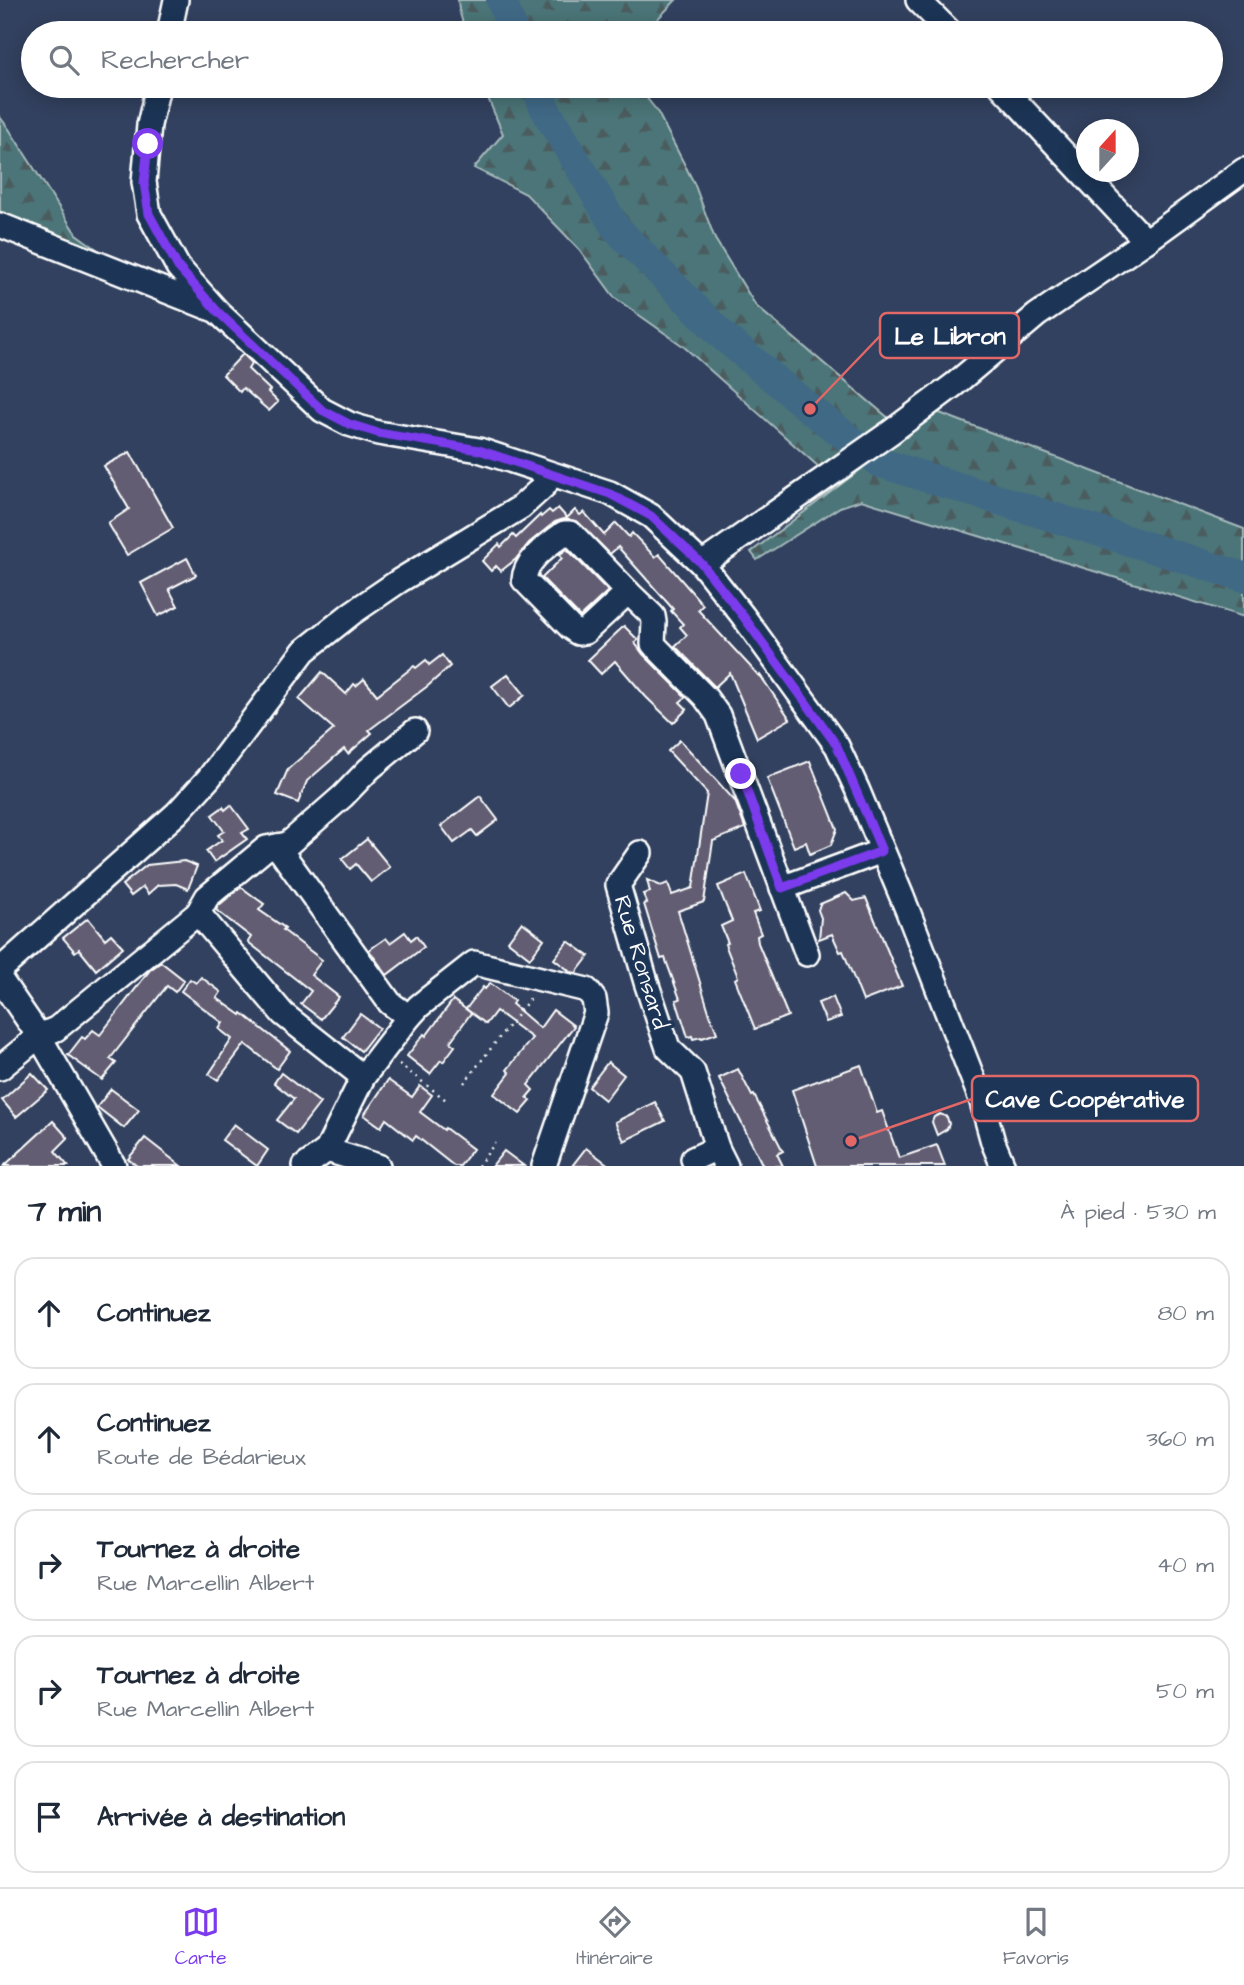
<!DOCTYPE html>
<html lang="fr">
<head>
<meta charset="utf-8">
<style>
  :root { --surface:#fff; --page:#f2f2f3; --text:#1f2937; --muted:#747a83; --line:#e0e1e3; --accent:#7c3aed }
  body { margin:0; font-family:"Architects Daughter",sans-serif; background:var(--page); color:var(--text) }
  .compass { position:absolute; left:1076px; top:119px; width:63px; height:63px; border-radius:50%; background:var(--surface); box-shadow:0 4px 18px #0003; rotate:21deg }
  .stop { position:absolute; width:21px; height:21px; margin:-16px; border:5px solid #7c3aed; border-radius:50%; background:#fff }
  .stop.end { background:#7c3aed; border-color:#fff; box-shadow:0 2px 7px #0008 }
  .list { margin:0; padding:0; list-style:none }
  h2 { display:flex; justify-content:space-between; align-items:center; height:91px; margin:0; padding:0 28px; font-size:30px }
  h2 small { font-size:23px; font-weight:400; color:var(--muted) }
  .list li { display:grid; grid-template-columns:46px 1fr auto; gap:21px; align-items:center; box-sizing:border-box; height:112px; margin:0 14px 14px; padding:0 14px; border:2px solid var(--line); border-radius:21px }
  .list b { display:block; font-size:26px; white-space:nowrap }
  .list p { margin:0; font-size:23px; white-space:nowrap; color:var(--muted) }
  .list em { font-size:23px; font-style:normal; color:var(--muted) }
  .icon { flex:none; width:38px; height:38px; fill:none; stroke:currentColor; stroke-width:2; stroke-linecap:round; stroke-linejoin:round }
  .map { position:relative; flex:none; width:1244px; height:1166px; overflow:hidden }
  .search { position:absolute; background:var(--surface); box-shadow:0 4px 18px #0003; left:21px; right:21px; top:21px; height:77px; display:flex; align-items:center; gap:18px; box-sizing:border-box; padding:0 24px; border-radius:38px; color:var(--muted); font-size:26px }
  .sheet { height:721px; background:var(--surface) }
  nav { display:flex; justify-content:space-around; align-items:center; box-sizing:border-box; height:98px; border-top:2px solid var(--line); background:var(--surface); font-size:19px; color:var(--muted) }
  nav a { display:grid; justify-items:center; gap:4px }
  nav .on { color:var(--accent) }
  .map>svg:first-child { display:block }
  .forest { fill:url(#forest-firs); stroke:#a6babc; stroke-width:2 }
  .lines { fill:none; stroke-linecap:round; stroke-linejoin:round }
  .river { stroke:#3f6986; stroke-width:30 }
  .building { fill:#625d72; stroke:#fff; stroke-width:2 }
  .minor-casing { stroke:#fff; stroke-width:28 }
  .path { stroke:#fff; stroke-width:2.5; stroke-dasharray:2 5; stroke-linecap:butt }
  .minor { stroke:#1d3557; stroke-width:23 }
  .route { stroke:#7c3aed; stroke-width:9 }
  .labels { text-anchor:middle; stroke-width:7; stroke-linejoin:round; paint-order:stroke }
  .street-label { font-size:23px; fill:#fff; stroke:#1d3557 }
  .leader { fill:none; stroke:#e26868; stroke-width:2.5 }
  .callout-dot { fill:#e26868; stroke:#1d3557; stroke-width:2.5 }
  .callout { fill:#1d3557; stroke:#e26868; stroke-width:2.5 }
  .callout-label { font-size:24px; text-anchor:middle; font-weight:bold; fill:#fff }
</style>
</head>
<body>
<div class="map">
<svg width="1244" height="1166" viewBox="0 0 1244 1166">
  <defs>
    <pattern id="forest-firs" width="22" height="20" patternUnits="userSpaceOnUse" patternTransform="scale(1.75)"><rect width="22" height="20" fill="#4c7478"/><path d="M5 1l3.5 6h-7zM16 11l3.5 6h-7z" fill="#4c5c5e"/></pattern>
  </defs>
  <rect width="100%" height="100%" fill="#32415f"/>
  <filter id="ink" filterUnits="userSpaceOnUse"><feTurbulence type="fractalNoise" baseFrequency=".0143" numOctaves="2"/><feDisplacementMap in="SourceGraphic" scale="14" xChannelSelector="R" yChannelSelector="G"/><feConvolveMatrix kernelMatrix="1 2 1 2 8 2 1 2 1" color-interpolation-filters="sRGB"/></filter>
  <g filter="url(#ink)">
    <g class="forest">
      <path d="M 458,0 L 676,0 L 644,33 L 466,33 L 459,10 Z"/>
      <path d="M 483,86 L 637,86 L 657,111 L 694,183 L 715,239 L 756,306 L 892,421 L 820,468 L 683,346 L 615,298 L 579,249 L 526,194 L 474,168 L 503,134 Z"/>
      <path d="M 0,117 L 9,129 L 76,234 L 105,255 L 0,215 Z"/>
      <path d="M 937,412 L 1244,529 L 1244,617 L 861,500 L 840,507 L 757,560 L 751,552 Z"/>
    </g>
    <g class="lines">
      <g class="river">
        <path d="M 501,0 L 514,33"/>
        <path d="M 536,86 L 545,109 L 616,228 L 723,336 L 810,409 L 881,463 L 1244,577"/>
      </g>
    </g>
    <g class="building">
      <path d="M 243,354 L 252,363 L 248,369 L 270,390 L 268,392 L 278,402 L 269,411 L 243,388 L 240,392 L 223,375 Z"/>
      <path d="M 130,452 L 173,528 L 127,555 L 108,523 L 129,509 L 104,466 Z"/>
      <path d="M 558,508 L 567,518 L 575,510 L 580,515 L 584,512 L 604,535 L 616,523 L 629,537 L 632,533 L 655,557 L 659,554 L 703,605 L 698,610 L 759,676 L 760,675 L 790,719 L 757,738 L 730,673 L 715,687 L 675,646 L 687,635 L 680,627 L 683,624 L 671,611 L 673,609 L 618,547 L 610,554 L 578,522 L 564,519 L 555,522 L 529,543 L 516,559 L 501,571 L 496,566 L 491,571 L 482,561 L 499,544 L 501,547 L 513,535 L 516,538 L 540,515 L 541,517 L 549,510 L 552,513 Z"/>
      <path d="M 567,549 L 608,591 L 580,617 L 542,578 L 562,558 L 559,555 Z"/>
      <path d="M 187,558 L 196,575 L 169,589 L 178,606 L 158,616 L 141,583 Z"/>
      <path d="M 624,626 L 638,640 L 635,643 L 643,654 L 686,697 L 680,702 L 687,709 L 673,723 L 646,697 L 615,661 L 601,674 L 588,660 Z"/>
      <path d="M 442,655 L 450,666 L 429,685 L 369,730 L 372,733 L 348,754 L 344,749 L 307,781 L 298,803 L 277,795 L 288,769 L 334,729 L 299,699 L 322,672 L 346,694 L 354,684 L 356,686 L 364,679 L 377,695 L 414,666 L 416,668 L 426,660 L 429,665 Z"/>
      <path d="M 508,674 L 525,695 L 509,708 L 492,686 Z"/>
      <path d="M 680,740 L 735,801 L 745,828 L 713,841 L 704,902 L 678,911 L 710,1015 L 717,1033 L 702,1038 L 701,1037 L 693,1039 L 692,1036 L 688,1037 L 676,1000 L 680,999 L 665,958 L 661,959 L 644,904 L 647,903 L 643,894 L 650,892 L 647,880 L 661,886 L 668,883 L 672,895 L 693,888 L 707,793 L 668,751 Z"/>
      <path d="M 810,761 L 837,829 L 831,845 L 810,854 L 806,842 L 794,847 L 767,778 Z"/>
      <path d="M 480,796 L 498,820 L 477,836 L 472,830 L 454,843 L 441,826 Z"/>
      <path d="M 231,805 L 249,829 L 242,833 L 247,839 L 214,862 L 206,851 L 222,840 L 218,835 L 224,831 L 212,815 L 223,807 L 225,810 Z"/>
      <path d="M 367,839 L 390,867 L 371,882 L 356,864 L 350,869 L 342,859 Z"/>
      <path d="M 184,861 L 197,866 L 188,889 L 176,884 L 158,885 L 148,894 L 143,887 L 131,896 L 122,885 L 147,865 Z"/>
      <path d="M 746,874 L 760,911 L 753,913 L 761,934 L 757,936 L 758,943 L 788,1016 L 755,1029 L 735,979 L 738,977 L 725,944 L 728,943 L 721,926 L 732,921 L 718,886 Z"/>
      <path d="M 241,887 L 264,904 L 259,910 L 285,928 L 283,930 L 322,960 L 311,975 L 339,997 L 321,1019 L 301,1004 L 311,991 L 248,942 L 251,937 L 216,910 L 218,906 Z"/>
      <path d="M 846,893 L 854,901 L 866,898 L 902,986 L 863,1001 L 843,951 L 840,952 L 832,934 L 819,939 L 821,918 L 818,910 L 820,904 Z"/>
      <path d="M 88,918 L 105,939 L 111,934 L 123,947 L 96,970 L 79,949 L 75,952 L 63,938 Z"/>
      <path d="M 522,922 L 544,939 L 530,958 L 508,941 Z"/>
      <path d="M 405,932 L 411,940 L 416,936 L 424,947 L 387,975 L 369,950 L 386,938 L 390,943 Z"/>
      <path d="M 568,941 L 589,956 L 576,973 L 571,972 L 554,959 Z"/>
      <path d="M 161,962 L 184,980 L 175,992 L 167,986 L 110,1059 L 116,1063 L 102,1080 L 68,1055 L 82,1037 L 85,1039 L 93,1030 L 100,1035 L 150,970 Z"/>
      <path d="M 201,977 L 221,992 L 217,998 L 241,1015 L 242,1013 L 290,1051 L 277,1069 L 245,1044 L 218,1080 L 209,1074 L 232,1039 L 219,1029 L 223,1023 L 181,991 L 190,979 L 196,983 Z"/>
      <path d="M 490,983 L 514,1001 L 512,1004 L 540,1028 L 553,1010 L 574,1026 L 528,1085 L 533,1090 L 527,1097 L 531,1101 L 520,1114 L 494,1094 L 510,1073 L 507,1070 L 532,1038 L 496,1011 L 486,1024 L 466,1009 L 483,987 L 485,989 Z"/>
      <path d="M 833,997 L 841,1017 L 826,1022 L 818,1003 Z"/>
      <path d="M 453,1000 L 471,1013 L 450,1042 L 455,1046 L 443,1062 L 441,1060 L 430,1074 L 407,1056 L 424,1034 L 426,1036 Z"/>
      <path d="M 360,1014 L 379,1028 L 361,1051 L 343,1037 Z"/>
      <path d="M 608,1062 L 624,1075 L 605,1100 L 589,1087 Z"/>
      <path d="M 861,1065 L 877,1113 L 882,1111 L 899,1158 L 937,1145 L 945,1166 L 817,1166 L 792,1090 Z"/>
      <path d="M 738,1069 L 752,1096 L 754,1095 L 783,1151 L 777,1154 L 783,1166 L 763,1166 L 719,1078 Z"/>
      <path d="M 32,1073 L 48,1090 L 16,1117 L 2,1100 Z"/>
      <path d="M 281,1073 L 320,1103 L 296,1134 L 277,1120 L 294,1099 L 274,1083 Z"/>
      <path d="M 388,1080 L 412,1097 L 420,1086 L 432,1095 L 420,1112 L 444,1130 L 445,1128 L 473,1149 L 460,1166 L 454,1166 L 416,1136 L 413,1140 L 386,1119 L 381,1127 L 364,1115 Z"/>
      <path d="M 111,1089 L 139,1110 L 124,1128 L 97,1107 Z"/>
      <path d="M 655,1102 L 665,1121 L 624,1141 L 615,1122 Z"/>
      <path d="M 940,1114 L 947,1117 L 949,1124 L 947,1129 L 937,1135 L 932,1122 L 934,1117 Z"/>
      <path d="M 53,1121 L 68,1138 L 55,1151 L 68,1166 L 4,1166 Z"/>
      <path d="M 234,1124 L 268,1150 L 257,1166 L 222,1140 Z"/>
      <path d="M 145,1138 L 181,1166 L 137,1166 L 128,1159 Z"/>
      <path d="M 586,1148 L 610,1166 L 572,1166 Z"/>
      <path d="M 504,1151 L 524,1166 L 492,1166 Z"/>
    </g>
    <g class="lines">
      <g class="minor-casing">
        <g id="minor">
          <path d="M 918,0 L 951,33"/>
          <path d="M 169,33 L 176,0"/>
          <path d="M 158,86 L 149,125 L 144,182 L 149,214 L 178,267 L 218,312 L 322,410 L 349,424 L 378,433 L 479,450 L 610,493 L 651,516 L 702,564 L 743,616 L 837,746 L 857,789 L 907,909 L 982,1102 L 993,1142 L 1003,1166"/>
          <path d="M 1001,86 L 1146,241"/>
          <path d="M 0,225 L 212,309"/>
          <path d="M 564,533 L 570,533 L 576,538 L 628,592 L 585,632 L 578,633 L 571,628 L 524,580 C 525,559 549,545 564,533 Z"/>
          <path d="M 702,564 L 891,432 L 955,384 L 1037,315 L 1146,241 L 1244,170"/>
          <path d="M 628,592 L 653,616 L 654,622 L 653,644 L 705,697 L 718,715 L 807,954"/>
          <path d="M 277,846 L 390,1003 L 409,1017"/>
          <path d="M 640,853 L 618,885 L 646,982 L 668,1048 L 693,1072 L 717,1148 L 726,1166"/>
          <path d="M 782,888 L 882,851"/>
          <path d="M 198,913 L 207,897 L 266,848 L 288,844 L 343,796 L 369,769 L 415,731"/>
          <path d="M 0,970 L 177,813 L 209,778 L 304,651 L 352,613 L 399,581 L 521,507 L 545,485 L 549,474"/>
          <path d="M 0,979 L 39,1036 L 114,1166"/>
          <path d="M 0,1068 L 39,1036 L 56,1029 L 198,913 L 283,1014 L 363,1077"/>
          <path d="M 327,1150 L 378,1166"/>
          <path d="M 693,1159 L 717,1148"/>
          <path d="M 305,1166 L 327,1150 L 363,1077 L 409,1017 L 419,1006 L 474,963 L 587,990 L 594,999 L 596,1013 L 544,1166"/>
        </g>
      </g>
      <g class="path">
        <path d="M 399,1064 L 446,1100"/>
        <path d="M 464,1083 L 531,997"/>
        <path d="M 478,1166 L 495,1143"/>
      </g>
      <use href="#minor" class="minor"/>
    </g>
  </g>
  <g class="lines" filter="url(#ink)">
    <path class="route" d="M 148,144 L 144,183 L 149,214 L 178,267 L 218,312 L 322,410 L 349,424 L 378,433 L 479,450 L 610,494 L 651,516 L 702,564 L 743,616 L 815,715 L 837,746 L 882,851 L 782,888 L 741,774"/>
  </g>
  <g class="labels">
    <g class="street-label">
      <text transform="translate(642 962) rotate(73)" y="8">Rue Ronsard</text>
    </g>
  </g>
  <path class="leader" d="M810 409L880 336M851 1141L972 1099"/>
  <g class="callout-dot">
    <circle cx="810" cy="409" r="7"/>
    <circle cx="851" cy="1141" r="7"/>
  </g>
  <g class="callout">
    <rect x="880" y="313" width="139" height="45" rx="7"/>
    <rect x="972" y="1076" width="226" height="45" rx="7"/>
  </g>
  <g class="callout-label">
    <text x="950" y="344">Le Libron</text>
    <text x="1085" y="1107">Cave Coopérative</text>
  </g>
</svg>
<svg class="compass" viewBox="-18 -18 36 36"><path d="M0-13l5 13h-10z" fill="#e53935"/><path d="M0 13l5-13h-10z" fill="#747a83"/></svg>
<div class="stop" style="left:148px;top:144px"></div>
<div class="stop end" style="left:741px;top:774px"></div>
<div class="search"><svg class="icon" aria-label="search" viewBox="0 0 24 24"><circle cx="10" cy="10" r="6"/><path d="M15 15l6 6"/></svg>Rechercher</div>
</div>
<section class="sheet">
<h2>7 min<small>À pied · 530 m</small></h2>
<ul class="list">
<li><svg class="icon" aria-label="ahead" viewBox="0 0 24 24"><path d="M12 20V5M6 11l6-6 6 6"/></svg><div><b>Continuez</b></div><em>80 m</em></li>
<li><svg class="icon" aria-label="ahead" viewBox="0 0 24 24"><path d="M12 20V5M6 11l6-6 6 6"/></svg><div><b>Continuez</b><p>Route de Bédarieux</p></div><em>360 m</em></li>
<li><svg class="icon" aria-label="right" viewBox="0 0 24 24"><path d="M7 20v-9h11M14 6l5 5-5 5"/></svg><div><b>Tournez à droite</b><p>Rue Marcellin Albert</p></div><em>40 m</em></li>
<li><svg class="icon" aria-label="right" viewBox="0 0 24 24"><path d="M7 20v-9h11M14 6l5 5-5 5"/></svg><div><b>Tournez à droite</b><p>Rue Marcellin Albert</p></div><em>50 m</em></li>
<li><svg class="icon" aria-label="arrive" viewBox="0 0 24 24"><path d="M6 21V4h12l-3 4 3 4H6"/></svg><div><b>Arrivée à destination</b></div></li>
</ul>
</section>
<nav>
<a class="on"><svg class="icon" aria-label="map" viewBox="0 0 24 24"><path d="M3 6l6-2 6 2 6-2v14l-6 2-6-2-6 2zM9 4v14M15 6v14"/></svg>Carte</a>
<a><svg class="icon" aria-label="directions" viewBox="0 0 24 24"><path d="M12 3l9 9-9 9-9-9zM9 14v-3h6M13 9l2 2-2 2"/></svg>Itinéraire</a>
<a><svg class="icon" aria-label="saved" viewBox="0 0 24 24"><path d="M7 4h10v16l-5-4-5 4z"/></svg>Favoris</a>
</nav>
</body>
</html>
